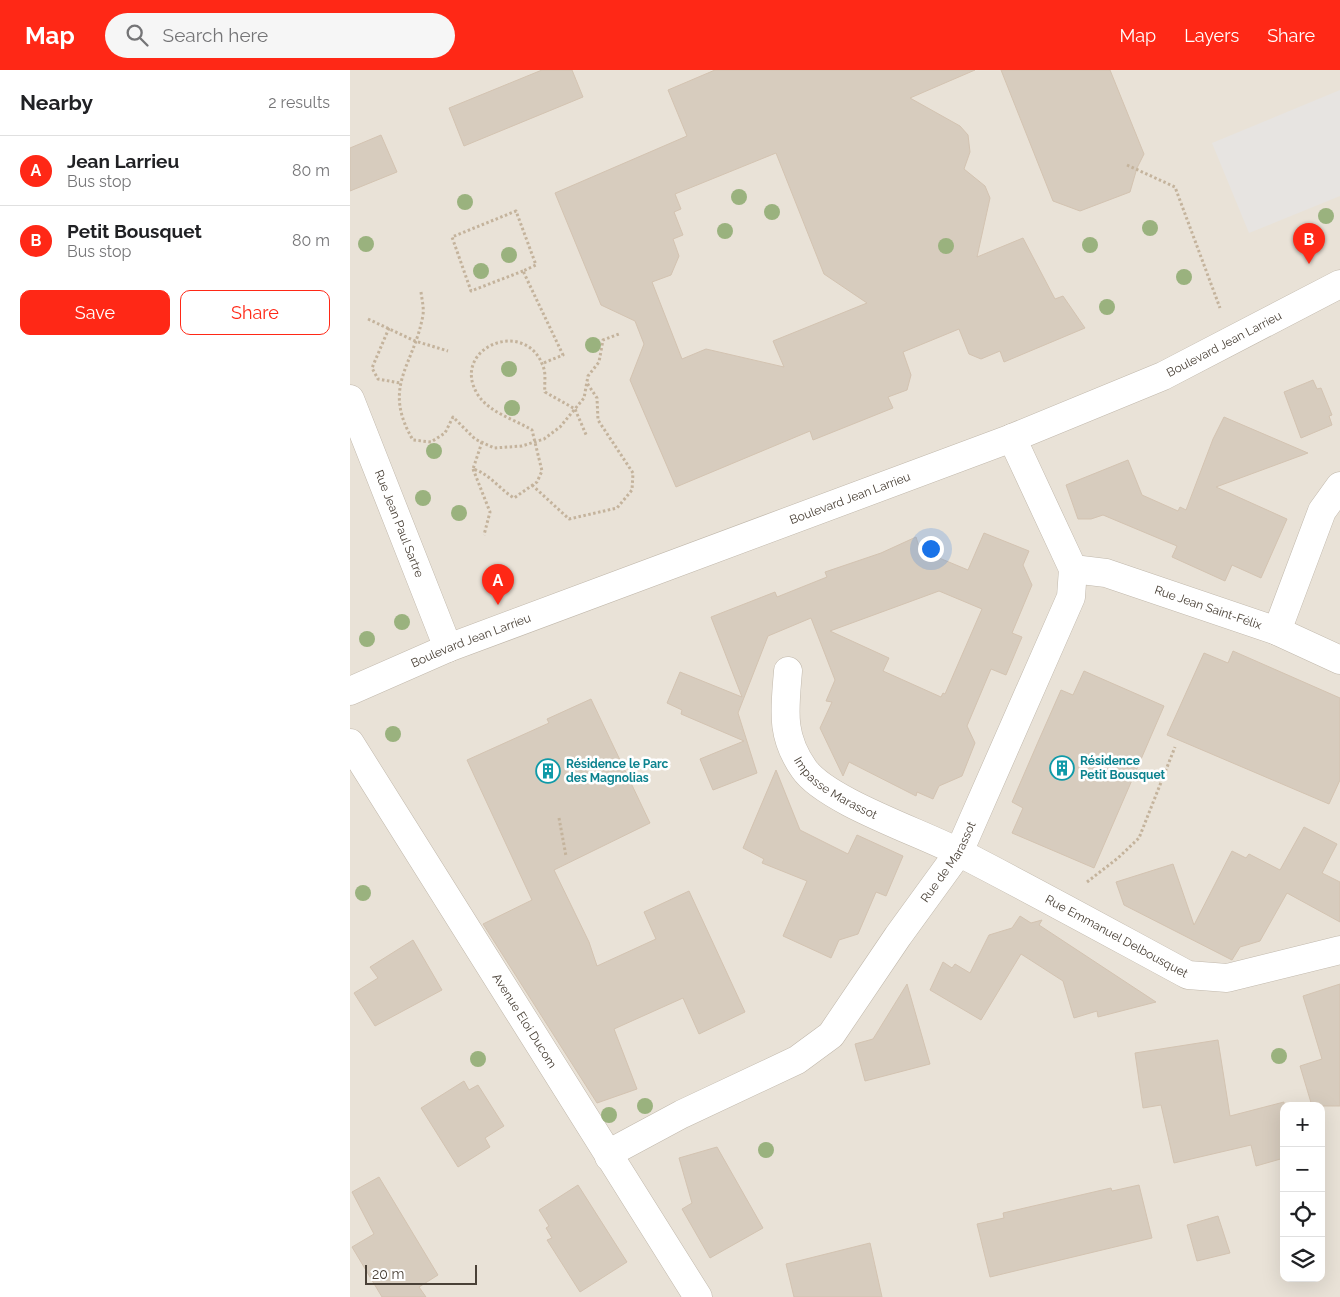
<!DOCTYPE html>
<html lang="en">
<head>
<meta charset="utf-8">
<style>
  :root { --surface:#fff; --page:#f6f6f6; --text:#202124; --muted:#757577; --line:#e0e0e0; --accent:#ff2816 }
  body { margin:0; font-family:Raleway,sans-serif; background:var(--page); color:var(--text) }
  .controls { position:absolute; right:15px; bottom:15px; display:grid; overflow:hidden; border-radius:10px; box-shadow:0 5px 20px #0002 }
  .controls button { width:45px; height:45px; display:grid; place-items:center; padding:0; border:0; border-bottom:1px solid var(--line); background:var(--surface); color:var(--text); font:25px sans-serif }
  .scale { position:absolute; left:15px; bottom:12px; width:112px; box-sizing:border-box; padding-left:5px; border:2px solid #4a4137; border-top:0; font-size:14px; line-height:18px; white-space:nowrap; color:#4a4137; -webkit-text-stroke:4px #fff; paint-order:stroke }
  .you { position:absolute; left:580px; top:478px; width:18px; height:18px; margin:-12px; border:4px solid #fff; border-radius:50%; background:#1a73e8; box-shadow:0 0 0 8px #1a73e833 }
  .badge { display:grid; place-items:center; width:32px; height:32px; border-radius:50%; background:var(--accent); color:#fff; font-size:16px; font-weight:700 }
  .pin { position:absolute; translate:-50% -41px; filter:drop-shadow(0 1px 2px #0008) }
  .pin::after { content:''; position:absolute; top:26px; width:18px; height:15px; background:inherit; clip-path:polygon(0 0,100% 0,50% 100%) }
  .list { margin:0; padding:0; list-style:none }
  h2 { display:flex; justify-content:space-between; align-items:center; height:65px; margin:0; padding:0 20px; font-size:21px }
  h2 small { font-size:16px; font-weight:400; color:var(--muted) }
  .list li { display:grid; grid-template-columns:32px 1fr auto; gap:15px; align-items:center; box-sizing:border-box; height:70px; padding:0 20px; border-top:1px solid var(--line) }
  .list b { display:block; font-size:19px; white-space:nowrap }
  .list p { margin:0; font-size:16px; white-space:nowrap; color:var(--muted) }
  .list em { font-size:16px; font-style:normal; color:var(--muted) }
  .actions { display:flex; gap:10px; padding:15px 20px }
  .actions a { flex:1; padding:11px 0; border:1px solid var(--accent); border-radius:10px; text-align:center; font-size:18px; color:var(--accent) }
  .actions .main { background:var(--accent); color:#fff }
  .icon { flex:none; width:28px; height:28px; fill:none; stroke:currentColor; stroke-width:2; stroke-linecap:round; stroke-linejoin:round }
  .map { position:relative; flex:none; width:990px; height:1227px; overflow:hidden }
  header { display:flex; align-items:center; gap:30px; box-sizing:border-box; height:70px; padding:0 25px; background:var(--accent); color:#fff }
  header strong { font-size:24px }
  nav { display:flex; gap:28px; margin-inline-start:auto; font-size:18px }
  .search { width:350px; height:45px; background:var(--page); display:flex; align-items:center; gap:12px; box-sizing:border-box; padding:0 18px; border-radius:28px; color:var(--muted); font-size:19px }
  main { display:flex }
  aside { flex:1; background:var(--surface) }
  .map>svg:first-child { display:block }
  .residential { fill:#e9e2d7; fill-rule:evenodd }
  .parking { fill:#e7e4e1 }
  .building { fill:#d7ccbe; stroke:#d3c3b1; fill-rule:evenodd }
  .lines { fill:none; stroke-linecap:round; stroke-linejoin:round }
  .minor-casing { stroke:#c1b8ab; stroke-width:29 }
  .path { stroke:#c4b39c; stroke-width:3; stroke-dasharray:2.5 2.5; stroke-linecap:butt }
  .minor { stroke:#fff; stroke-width:28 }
  .tree { fill:#9ab27e }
  .labels { text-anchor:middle; stroke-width:5; stroke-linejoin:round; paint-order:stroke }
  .street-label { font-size:12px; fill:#4a4137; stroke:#fff }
  .culture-label { font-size:12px; font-weight:bold; fill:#0d838f; stroke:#fff; text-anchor:start }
</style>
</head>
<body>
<header>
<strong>Map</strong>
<div class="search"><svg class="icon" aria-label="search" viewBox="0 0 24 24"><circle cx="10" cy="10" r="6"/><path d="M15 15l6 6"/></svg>Search here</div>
<nav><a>Map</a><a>Layers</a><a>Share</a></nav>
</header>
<main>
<aside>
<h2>Nearby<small>2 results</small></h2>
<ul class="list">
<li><span class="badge">A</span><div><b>Jean Larrieu</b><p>Bus stop</p></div><em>80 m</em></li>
<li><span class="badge">B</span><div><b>Petit Bousquet</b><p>Bus stop</p></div><em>80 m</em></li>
</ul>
<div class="actions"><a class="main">Save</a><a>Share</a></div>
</aside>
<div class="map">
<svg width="990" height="1227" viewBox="0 0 990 1227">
  <rect width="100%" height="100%" fill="#f5f1e9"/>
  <path class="residential" d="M 0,0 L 990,0 L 990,1227 L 0,1227 ZM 934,1036 L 971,1036 L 971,1208 L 934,1208 Z"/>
  <path class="parking" d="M 990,20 L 990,126 L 899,163 L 862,73 Z"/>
  <g class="building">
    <path d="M 192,0 L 222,0 L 233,27 L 114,76 L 99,38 Z"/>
    <path d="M 365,0 L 625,0 L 560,28 L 610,56 L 618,65 L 620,82 L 614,99 L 635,116 L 640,128 L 627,187 L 673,168 L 705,229 L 713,226 L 735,258 L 654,292 L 650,281 L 631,289 L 619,284 L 609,259 L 553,282 L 561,305 L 557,320 L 538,327 L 543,338 L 463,370 L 460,361 L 326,417 L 280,310 L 294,274 L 285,251 L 251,235 L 205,123 L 337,66 L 318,20 ZM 426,83 L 474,204 L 517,233 L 423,271 L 434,297 L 356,279 L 332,289 L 302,212 L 321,205 L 329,186 L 323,169 L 333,165 L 324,142 L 331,139 L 325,124 Z"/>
    <path d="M 651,0 L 760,0 L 794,84 L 787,98 L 780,122 L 730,141 L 703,131 Z"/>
    <path d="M 31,65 L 47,102 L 0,121 L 0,78 Z"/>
    <path d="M 963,310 L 967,319 L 971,318 L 982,345 L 979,346 L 982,355 L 951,368 L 934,322 Z"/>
    <path d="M 874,347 L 958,383 L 866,417 L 937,449 L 911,508 L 882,495 L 875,511 L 822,487 L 827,476 L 753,445 L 741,449 L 728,449 L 716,415 L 778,390 L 792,425 L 828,441 L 830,437 L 836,440 L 863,369 Z"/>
    <path d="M 634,463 L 679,481 L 673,495 L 682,515 L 662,563 L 672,567 L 656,605 L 641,599 L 617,656 L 625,673 L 612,706 L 589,716 L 583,729 L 567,722 L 566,726 L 499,692 L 493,706 L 470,658 L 482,632 L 476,631 L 485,610 L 461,548 L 418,566 L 388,643 L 407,703 L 363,720 L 350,689 L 394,671 L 331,644 L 332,640 L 317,633 L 330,602 L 392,627 L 361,547 L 425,522 L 427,527 L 477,507 L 475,502 L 531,483 L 566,467 L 570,480 L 618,500 ZM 589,521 L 632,539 L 595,624 L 593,623 L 591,627 L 533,601 L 539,588 L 480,561 Z"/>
    <path d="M 883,581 L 990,628 L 990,710 L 979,734 L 817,665 L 854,583 L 878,593 Z"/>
    <path d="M 734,601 L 814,636 L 744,798 L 662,763 L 673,738 L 662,732 L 688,672 L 711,620 L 723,625 Z"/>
    <path d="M 241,629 L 300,753 L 204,800 L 239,872 L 247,896 L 306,869 L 294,842 L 339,821 L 395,942 L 349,964 L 333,928 L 264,959 L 287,1019 L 247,1033 L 133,854 L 182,830 L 117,690 L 199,653 L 197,649 Z"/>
    <path d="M 426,700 L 450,760 L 498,784 L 507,765 L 553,786 L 536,826 L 526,822 L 508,864 L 489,870 L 481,888 L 433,866 L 457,811 L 412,793 L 414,789 L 393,778 Z"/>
    <path d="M 954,757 L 987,774 L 972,803 L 990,812 L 990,852 L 937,823 L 910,871 L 890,877 L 882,890 L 774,835 L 766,812 L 823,794 L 844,855 L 882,781 L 896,788 L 899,784 L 930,800 Z"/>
    <path d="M 670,846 L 681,853 L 692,850 L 689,855 L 806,932 L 748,947 L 747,941 L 724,948 L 713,911 L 671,884 L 631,950 L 580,920 L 593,892 L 602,898 L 605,894 L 620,903 L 639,865 L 662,858 Z"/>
    <path d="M 63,870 L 92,920 L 25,956 L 4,923 L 28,908 L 20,897 Z"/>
    <path d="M 557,914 L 580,994 L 515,1011 L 505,974 L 523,969 Z"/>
    <path d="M 990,914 L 990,1036 L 962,1036 L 950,996 L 972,989 L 953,926 Z"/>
    <path d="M 868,970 L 880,1046 L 934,1032 L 934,1088 L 906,1096 L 901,1075 L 824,1093 L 811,1035 L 793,1038 L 785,983 Z"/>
    <path d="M 114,1011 L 119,1020 L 128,1015 L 154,1056 L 135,1068 L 140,1077 L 108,1097 L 71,1038 Z"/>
    <path d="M 367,1077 L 413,1158 L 360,1188 L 332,1139 L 342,1133 L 329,1088 Z"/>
    <path d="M 29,1107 L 88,1205 L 69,1217 L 76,1227 L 32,1227 L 2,1177 L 24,1164 L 2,1122 Z"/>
    <path d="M 228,1115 L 277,1192 L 230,1222 L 197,1170 L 202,1168 L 196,1158 L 199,1156 L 189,1140 Z"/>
    <path d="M 789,1115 L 802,1168 L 640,1207 L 627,1154 L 654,1148 L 653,1143 L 761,1118 L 762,1121 Z"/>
    <path d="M 868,1146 L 880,1183 L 847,1191 L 837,1155 Z"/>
    <path d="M 520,1173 L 532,1227 L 444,1227 L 436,1194 Z"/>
  </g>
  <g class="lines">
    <g class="minor-casing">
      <g id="minor">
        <path id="s1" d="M 0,329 L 98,578"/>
        <path id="s2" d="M 723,499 L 756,503 L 927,561 L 990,590"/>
        <path d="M 927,561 L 972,441 L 990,416"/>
        <path id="s3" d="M 438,601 C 435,639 430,665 454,699 C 476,731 572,763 610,783 C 686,822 762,864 838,905 L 877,908 L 990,880"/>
        <path id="s4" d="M 0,621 L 98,578 L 662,368 L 813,306 L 990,214"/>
        <path id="s5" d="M 0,673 L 348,1227"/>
        <path id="s6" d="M 259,1087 L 265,1080 L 332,1044 L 447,990 L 481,965 L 548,866 L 609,782 L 721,527 L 723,499 L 662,368"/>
      </g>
    </g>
    <g class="path">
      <path d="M 777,95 L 825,117 L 870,238"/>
      <path d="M 173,201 L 121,221 L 102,167 L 166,141 L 186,195 L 173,201 L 213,285 L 191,294"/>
      <path d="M 71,222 C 72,230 74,238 73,245 C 64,296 31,316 63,370 L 81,372 L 95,363 L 103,347 L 125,369 L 144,378 L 172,376 L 194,369 L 210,357 L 234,328 L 238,306 L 249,292 L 253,270 L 269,264"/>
      <path d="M 18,249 L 65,271 L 98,281"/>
      <path d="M 39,258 L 22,298 L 28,309 L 50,313"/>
      <path d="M 132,372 L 123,399 C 140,404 148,418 164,428 L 187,412 L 192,401 L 182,360 C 164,349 140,343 128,325 C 98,278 178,245 194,299 C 196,306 194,315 195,322 L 225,339 L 237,367"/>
      <path d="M 123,399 L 140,442 L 134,465"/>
      <path d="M 182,415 L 219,449 L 267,438 L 282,420 L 283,403 L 248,350 L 247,328 L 237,313"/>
      <path d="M 209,748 L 216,786"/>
      <path d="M 737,812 L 768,788 L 789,768 L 825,677"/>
    </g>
    <use href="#minor" class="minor"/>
  </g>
  <g class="tree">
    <circle cx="389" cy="127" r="8"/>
    <circle cx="115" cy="132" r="8"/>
    <circle cx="422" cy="142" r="8"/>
    <circle cx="976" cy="146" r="8"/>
    <circle cx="800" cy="158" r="8"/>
    <circle cx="375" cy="161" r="8"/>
    <circle cx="16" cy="174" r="8"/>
    <circle cx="740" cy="175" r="8"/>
    <circle cx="596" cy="176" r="8"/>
    <circle cx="159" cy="185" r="8"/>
    <circle cx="131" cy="201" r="8"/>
    <circle cx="834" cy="207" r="8"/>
    <circle cx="757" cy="237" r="8"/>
    <circle cx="243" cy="275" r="8"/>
    <circle cx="159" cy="299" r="8"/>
    <circle cx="162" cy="338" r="8"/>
    <circle cx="84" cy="381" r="8"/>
    <circle cx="73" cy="428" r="8"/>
    <circle cx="109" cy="443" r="8"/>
    <circle cx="52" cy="552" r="8"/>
    <circle cx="17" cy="569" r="8"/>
    <circle cx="43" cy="664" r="8"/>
    <circle cx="13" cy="823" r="8"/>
    <circle cx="929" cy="986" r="8"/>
    <circle cx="128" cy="989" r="8"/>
    <circle cx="295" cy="1036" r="8"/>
    <circle cx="259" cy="1045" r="8"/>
    <circle cx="416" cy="1080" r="8"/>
  </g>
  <defs>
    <g id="building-ring" transform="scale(1.25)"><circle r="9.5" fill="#fff" stroke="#0f9aa8" stroke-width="1.5"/><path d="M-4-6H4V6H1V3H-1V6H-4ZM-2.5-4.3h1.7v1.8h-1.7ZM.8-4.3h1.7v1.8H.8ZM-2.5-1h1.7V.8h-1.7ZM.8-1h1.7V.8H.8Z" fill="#0f9aa8"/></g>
  </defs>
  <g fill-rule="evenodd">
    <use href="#building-ring" x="712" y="698"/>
    <use href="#building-ring" x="198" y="701"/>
  </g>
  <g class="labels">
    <g class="street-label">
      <text dy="4" stroke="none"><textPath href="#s4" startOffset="941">Boulevard Jean Larrieu</textPath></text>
      <text dy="4" stroke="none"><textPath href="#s4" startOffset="536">Boulevard Jean Larrieu</textPath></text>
      <text dy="4" stroke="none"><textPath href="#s1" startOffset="134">Rue Jean Paul Sartre</textPath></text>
      <text dy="4" stroke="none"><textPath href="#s2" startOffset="141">Rue Jean Saint-Félix</textPath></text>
      <text dy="4" stroke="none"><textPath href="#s4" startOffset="131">Boulevard Jean Larrieu</textPath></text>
      <text dy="4" stroke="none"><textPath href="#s3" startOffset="139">Impasse Marassot</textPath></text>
      <text dy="4" stroke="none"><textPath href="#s6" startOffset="464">Rue de Marassot</textPath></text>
      <text dy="4" stroke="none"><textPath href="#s3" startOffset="458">Rue Emmanuel Delbousquet</textPath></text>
      <text dy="4" stroke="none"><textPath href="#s5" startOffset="328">Avenue Eloi Ducom</textPath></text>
    </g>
    <g class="culture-label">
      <text x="730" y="695">Résidence<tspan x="730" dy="14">Petit Bousquet</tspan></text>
      <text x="216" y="698">Résidence le Parc<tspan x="216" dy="14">des Magnolias</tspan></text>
    </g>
  </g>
</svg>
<div class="controls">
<button>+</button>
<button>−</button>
<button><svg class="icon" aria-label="locate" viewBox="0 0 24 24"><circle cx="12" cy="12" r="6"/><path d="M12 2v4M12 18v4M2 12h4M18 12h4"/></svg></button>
<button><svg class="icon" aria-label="layers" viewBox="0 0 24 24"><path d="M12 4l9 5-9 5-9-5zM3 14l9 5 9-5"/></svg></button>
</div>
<div class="scale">20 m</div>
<div class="you"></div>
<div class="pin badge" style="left:148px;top:535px">A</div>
<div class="pin badge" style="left:959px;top:194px">B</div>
</div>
</main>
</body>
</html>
